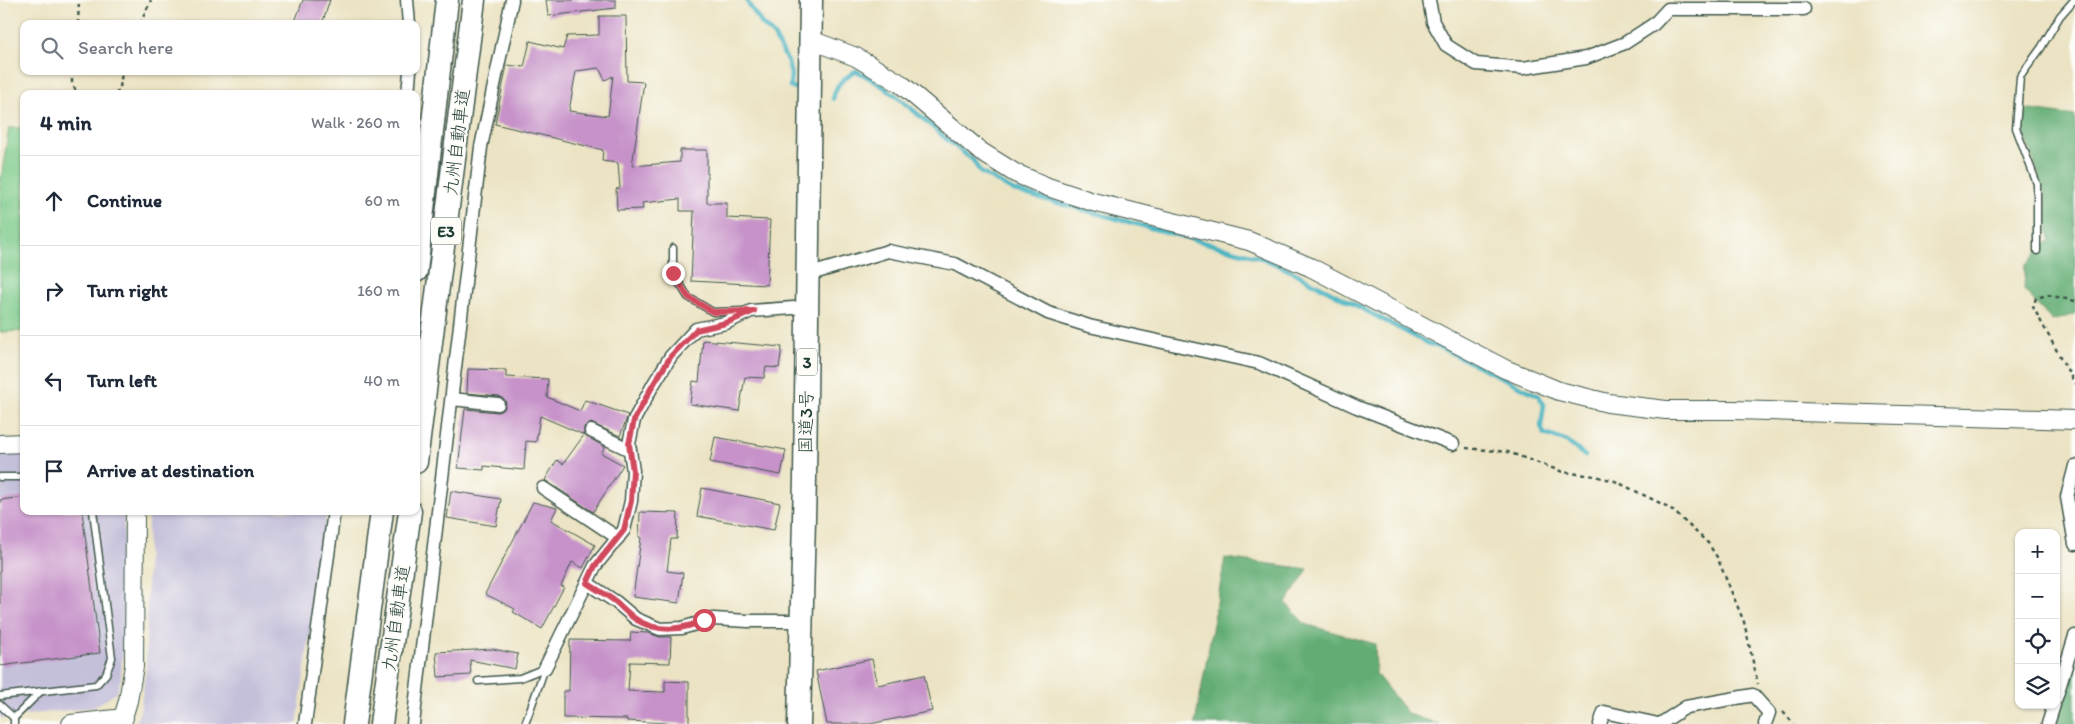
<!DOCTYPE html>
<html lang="en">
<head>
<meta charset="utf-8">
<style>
  :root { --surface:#fff; --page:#f6f6f7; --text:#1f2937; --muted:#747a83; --line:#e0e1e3 }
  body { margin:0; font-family:Itim,"Klee One",sans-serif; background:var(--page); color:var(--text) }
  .controls { position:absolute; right:15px; bottom:15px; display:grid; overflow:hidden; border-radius:10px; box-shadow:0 1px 4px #0004 }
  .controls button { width:45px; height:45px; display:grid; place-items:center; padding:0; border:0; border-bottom:1px solid var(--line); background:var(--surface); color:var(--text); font:25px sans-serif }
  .stop { position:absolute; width:15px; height:15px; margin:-11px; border:4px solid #d1495b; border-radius:50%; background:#fff }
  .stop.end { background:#d1495b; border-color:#fff; box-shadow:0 1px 5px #0008 }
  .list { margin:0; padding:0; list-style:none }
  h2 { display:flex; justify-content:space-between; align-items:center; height:65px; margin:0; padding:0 20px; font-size:21px }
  h2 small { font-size:16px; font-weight:400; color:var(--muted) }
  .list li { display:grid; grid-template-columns:32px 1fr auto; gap:15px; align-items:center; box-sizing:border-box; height:90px; padding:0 20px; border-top:1px solid var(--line) }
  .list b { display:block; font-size:19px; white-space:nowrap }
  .list em { font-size:16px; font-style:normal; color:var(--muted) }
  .icon { flex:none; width:28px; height:28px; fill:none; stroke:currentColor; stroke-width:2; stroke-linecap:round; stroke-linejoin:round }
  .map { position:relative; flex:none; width:2075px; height:724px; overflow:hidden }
  .search { position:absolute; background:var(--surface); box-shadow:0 1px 4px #0004; left:20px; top:20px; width:400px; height:55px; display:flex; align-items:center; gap:12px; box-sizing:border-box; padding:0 18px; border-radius:10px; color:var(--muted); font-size:19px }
  .panel { position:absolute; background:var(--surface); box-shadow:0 1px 4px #0004; left:20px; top:90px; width:400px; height:425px; border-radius:10px }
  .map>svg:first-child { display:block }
  .industrial { fill:#c5c0da }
  .green { fill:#7ac988; stroke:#4c835e }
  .forest { fill:#63ad74; stroke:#417554 }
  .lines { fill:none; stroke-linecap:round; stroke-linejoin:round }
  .stream { stroke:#46b4c2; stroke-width:4.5 }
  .building { fill:#c692c9; fill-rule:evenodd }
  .lane-casing { stroke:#3e5649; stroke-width:9 }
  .street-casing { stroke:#3e5649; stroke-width:15 }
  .secondary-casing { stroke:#3e5649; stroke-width:20 }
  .highway-casing { stroke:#3e5649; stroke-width:25 }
  .path { stroke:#3e5649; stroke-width:2.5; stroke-dasharray:4 4; stroke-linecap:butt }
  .lane { stroke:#fff; stroke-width:6 }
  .street { stroke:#fff; stroke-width:12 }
  .secondary { stroke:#fff; stroke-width:18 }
  .highway { stroke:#fff; stroke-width:22 }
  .route { stroke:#d1495b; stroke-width:6 }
  .labels { text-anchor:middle; stroke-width:4.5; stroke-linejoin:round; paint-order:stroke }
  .shield { fill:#fdfcf7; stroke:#62766e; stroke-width:1 }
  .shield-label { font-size:16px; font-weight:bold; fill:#1f3d34 }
  .street-label { font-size:18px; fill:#1f3d34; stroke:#fdfcf7 }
</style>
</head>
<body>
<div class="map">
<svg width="2075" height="724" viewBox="0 0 2075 724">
  <rect width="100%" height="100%" fill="#fdfcf7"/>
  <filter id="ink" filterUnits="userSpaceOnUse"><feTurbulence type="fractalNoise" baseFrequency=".02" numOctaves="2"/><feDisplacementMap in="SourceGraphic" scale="10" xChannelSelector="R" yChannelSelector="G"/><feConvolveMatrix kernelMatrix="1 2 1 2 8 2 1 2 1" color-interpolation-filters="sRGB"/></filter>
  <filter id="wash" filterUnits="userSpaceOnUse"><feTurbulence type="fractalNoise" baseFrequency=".0096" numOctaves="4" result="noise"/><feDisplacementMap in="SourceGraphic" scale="20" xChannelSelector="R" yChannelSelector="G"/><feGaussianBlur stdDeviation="1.12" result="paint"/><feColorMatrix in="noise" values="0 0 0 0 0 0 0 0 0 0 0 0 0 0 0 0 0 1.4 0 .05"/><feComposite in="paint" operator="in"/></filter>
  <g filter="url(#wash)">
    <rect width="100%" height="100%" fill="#ebe3c3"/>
    <g class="industrial">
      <path d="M 24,452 L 24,511 L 124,511 L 124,634 L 121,678 L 117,692 L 94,707 L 0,718 L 0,453 Z"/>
      <path d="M 148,511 L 327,511 L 297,724 L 135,724 L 140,711 L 146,669 Z"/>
    </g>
    <path class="green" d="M 9,128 L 24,128 L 24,331 L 0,332 L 0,185 Z"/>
    <g class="forest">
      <path d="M 2031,110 L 2075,116 L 2075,314 L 2052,321 L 2024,290 L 2025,266 L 2050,240 L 2044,190 L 2018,114 Z"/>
      <path d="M 1225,558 L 1308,569 L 1286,603 L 1305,624 L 1375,644 L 1376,674 L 1408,714 L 1439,724 L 1195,724 Z"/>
      <path d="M 2075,663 L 2075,724 L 2057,724 Z"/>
    </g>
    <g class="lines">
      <g class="stream">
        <path d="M 746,0 L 762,24 L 774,36 L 788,62 L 791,74 L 790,87 L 795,88"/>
        <path d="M 833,99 C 837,82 842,80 856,71 C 901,92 933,132 973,160 L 980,172 L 1014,191 L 1262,258 L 1291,271 L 1427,343 L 1443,349 L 1538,395 L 1544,405 L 1541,426 L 1544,434 L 1566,441 L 1585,456"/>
      </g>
    </g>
    <g id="blocks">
      <g class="building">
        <path d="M 303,0 L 330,0 L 322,24 L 294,24 Z"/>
        <path d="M 546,0 L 616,0 L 616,8 L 548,16 Z"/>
        <path d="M 599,16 L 626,16 L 627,81 L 644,82 L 632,166 L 680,162 L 680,150 L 707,150 L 707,203 L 727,203 L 727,218 L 770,220 L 767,285 L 691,281 L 694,211 L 680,211 L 680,199 L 642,203 L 643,209 L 617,210 L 616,189 L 620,188 L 618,163 L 602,161 L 603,150 L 495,124 L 507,65 L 524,67 L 530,41 L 563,49 L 567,36 L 599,35 ZM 599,68 L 605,80 L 613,76 L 608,116 L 569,111 L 576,71 Z"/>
        <path d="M 703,340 L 782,347 L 779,368 L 766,367 L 764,378 L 745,377 L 739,411 L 690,404 L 693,381 L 699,382 Z"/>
        <path d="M 468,369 L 506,370 L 506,377 L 548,379 L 547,397 L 580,411 L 585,400 L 628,415 L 620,436 L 591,423 L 584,427 L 584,435 L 540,416 L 536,442 L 526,441 L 524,470 L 484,466 L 484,470 L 458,468 L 465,409 L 498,412 L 504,409 L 506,404 L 505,400 L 499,396 L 467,393 Z"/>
        <path d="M 584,435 L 605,447 L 601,453 L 623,465 L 593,512 L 545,480 L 557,460 L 563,464 Z"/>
        <path d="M 715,437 L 786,450 L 781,475 L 710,462 Z"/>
        <path d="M 702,488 L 780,503 L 774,530 L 697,516 Z"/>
        <path d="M 451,491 L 501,499 L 496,526 L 447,518 Z"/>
        <path d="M 24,497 L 24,511 L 82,511 L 100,653 L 0,666 L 0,500 Z"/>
        <path d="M 533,502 L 557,508 L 551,520 L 595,545 L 583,568 L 572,562 L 561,586 L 564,587 L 542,629 L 513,612 L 515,609 L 485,594 Z"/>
        <path d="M 640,512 L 678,513 L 677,539 L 671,539 L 667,571 L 683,573 L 679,603 L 633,597 L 641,538 L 639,537 Z"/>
        <path d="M 631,632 L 648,633 L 660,637 L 671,637 L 670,663 L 630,662 L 628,691 L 665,692 L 665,681 L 689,682 L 689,724 L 627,721 L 627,719 L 563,718 L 563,691 L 569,691 L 570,640 L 630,641 Z"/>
        <path d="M 493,649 L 518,654 L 515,669 L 470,660 L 471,675 L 438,677 L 436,652 Z"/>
        <path d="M 872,659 L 878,685 L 924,675 L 932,711 L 870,724 L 827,724 L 816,671 Z"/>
      </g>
    </g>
  </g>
  <g filter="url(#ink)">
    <use href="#blocks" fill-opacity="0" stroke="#3e5649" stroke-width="1"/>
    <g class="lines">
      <g class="lane-casing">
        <g id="lane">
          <path d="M 673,248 L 673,273 L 688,297 L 713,312 L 743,311"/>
          <path d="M 2037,251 L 2037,184 L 2016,128 L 2020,77 L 2041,48 L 2060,16 L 2074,0"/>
          <path d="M 0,477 L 24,477"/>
          <path d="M 478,681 L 520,678 L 545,668"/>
          <path d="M 0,696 L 96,685 L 106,674 L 112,658 L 93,511"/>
          <path d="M 0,705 L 14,718 L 14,724"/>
          <path d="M 14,718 L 41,691"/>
          <path d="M 525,724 L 545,668"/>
        </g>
      </g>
      <g class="street-casing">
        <g id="street">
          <path d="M 407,0 L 409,24"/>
          <path d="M 1429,0 L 1433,22 L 1446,45 L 1476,64 L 1523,68 L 1586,58 L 1625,43 L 1654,24 L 1668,9 L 1804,9"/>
          <path d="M 408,94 L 410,71"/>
          <path d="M 807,275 L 888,251 L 955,264 L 1048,313 L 1089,326 L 1259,363 L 1357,407 L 1453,444"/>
          <path d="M 452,399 L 498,404"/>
          <path d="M 591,431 L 630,450"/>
          <path d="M 2075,466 L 2067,497 L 2075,544"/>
          <path d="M 543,488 L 618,538"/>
          <path d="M 587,583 L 616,602 L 636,619 L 660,629 L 682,628 L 713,619 L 748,621 L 802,621"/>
          <path d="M 545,668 L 595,566 L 624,530 L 631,501 L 633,471 L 629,444 L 634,420 L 653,385 L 671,356 L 696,329 L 726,323 L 751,311 L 807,307"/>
          <path d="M 2056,698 L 2075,636"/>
          <path d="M 305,724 L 334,511"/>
          <path d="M 413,724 L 481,147 L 512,0"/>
          <path d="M 1600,724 L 1604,712 L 1658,724"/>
          <path d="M 1660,724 L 1686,707 L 1753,695 L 1769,713 L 1765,724"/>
          <path d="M 2048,724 L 2054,705"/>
        </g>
      </g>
      <g class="secondary-casing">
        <g id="secondary">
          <path d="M 811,40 L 856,57 L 901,84 L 980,151 L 1015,173 L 1048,187 L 1093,202 L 1249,241 L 1310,267 L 1505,369 L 1559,391 L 1608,403 L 1666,410 L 1733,410 L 2075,420"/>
          <path d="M 0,444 L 24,443"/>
          <path d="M 71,724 L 124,718"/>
          <path d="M 121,724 L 128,701 L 134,666 L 135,511"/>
        </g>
      </g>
      <g class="highway-casing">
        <g id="highway">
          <path d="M 416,271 L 447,0"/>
          <path d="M 416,462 L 474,0"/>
          <path d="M 354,724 L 382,511"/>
          <path d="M 381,724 L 410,511"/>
          <path d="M 799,724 L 805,478 L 811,0"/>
        </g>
      </g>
      <g class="path">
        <path d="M 78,24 L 79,0"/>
        <path d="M 140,24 L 151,0"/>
        <path d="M 72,71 L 72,82 L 77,94"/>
        <path d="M 116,94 L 120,88 L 122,71"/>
        <path d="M 2075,301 L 2048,295 L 2036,298 L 2033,307 L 2075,384"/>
        <path d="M 1466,448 L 1508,452 L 1563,472 L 1595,476 L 1615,481 L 1670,508 L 1708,543 L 1717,557 L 1744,622 L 1758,684"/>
        <path d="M 1783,712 L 1794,724"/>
      </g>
      <use href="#lane" class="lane"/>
      <use href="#street" class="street"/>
      <use href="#secondary" class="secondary"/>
      <use href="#highway" class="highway"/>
    </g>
  </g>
  <g class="lines" filter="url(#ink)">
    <path class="route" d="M 673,273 L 688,297 L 713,312 L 754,311 L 726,323 L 696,330 L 671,356 L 653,385 L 634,420 L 629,444 L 633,471 L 631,501 L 624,530 L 595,566 L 587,583 C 596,589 607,595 616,602 C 623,608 629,615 637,620 C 658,633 684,630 704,620"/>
  </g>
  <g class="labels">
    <g class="shield">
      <rect x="431" y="217.5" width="30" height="27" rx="4"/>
      <rect x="797" y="348.5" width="20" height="27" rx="4"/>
    </g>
    <g class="shield-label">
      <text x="446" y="237">E3</text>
      <text x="807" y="368">3</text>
    </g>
    <g class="street-label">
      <text transform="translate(457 142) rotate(-83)" y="6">九州自動車道</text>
      <text transform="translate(806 422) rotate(-89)" y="6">国道3号</text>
      <text transform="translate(396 618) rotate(-82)" y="6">九州自動車道</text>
    </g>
  </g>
</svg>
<div class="controls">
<button>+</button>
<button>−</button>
<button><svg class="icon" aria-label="locate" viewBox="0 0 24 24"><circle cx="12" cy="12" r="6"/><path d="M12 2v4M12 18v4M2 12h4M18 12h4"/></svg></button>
<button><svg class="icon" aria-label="layers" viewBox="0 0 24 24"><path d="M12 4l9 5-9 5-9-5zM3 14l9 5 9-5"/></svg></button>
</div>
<div class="stop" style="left:704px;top:620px"></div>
<div class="stop end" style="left:673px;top:273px"></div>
<div class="search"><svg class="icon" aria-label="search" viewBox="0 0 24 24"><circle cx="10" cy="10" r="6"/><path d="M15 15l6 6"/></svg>Search here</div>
<section class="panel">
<h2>4 min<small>Walk · 260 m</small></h2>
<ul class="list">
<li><svg class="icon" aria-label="ahead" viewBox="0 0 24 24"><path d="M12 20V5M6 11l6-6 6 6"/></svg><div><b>Continue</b></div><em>60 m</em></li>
<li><svg class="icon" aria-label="right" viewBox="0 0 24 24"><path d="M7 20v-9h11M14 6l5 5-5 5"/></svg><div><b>Turn right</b></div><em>160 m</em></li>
<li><svg class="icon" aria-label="left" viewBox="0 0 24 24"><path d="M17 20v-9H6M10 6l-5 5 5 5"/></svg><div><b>Turn left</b></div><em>40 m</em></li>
<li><svg class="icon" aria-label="arrive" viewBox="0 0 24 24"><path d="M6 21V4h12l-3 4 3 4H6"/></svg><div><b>Arrive at destination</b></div></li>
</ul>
</section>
</div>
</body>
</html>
